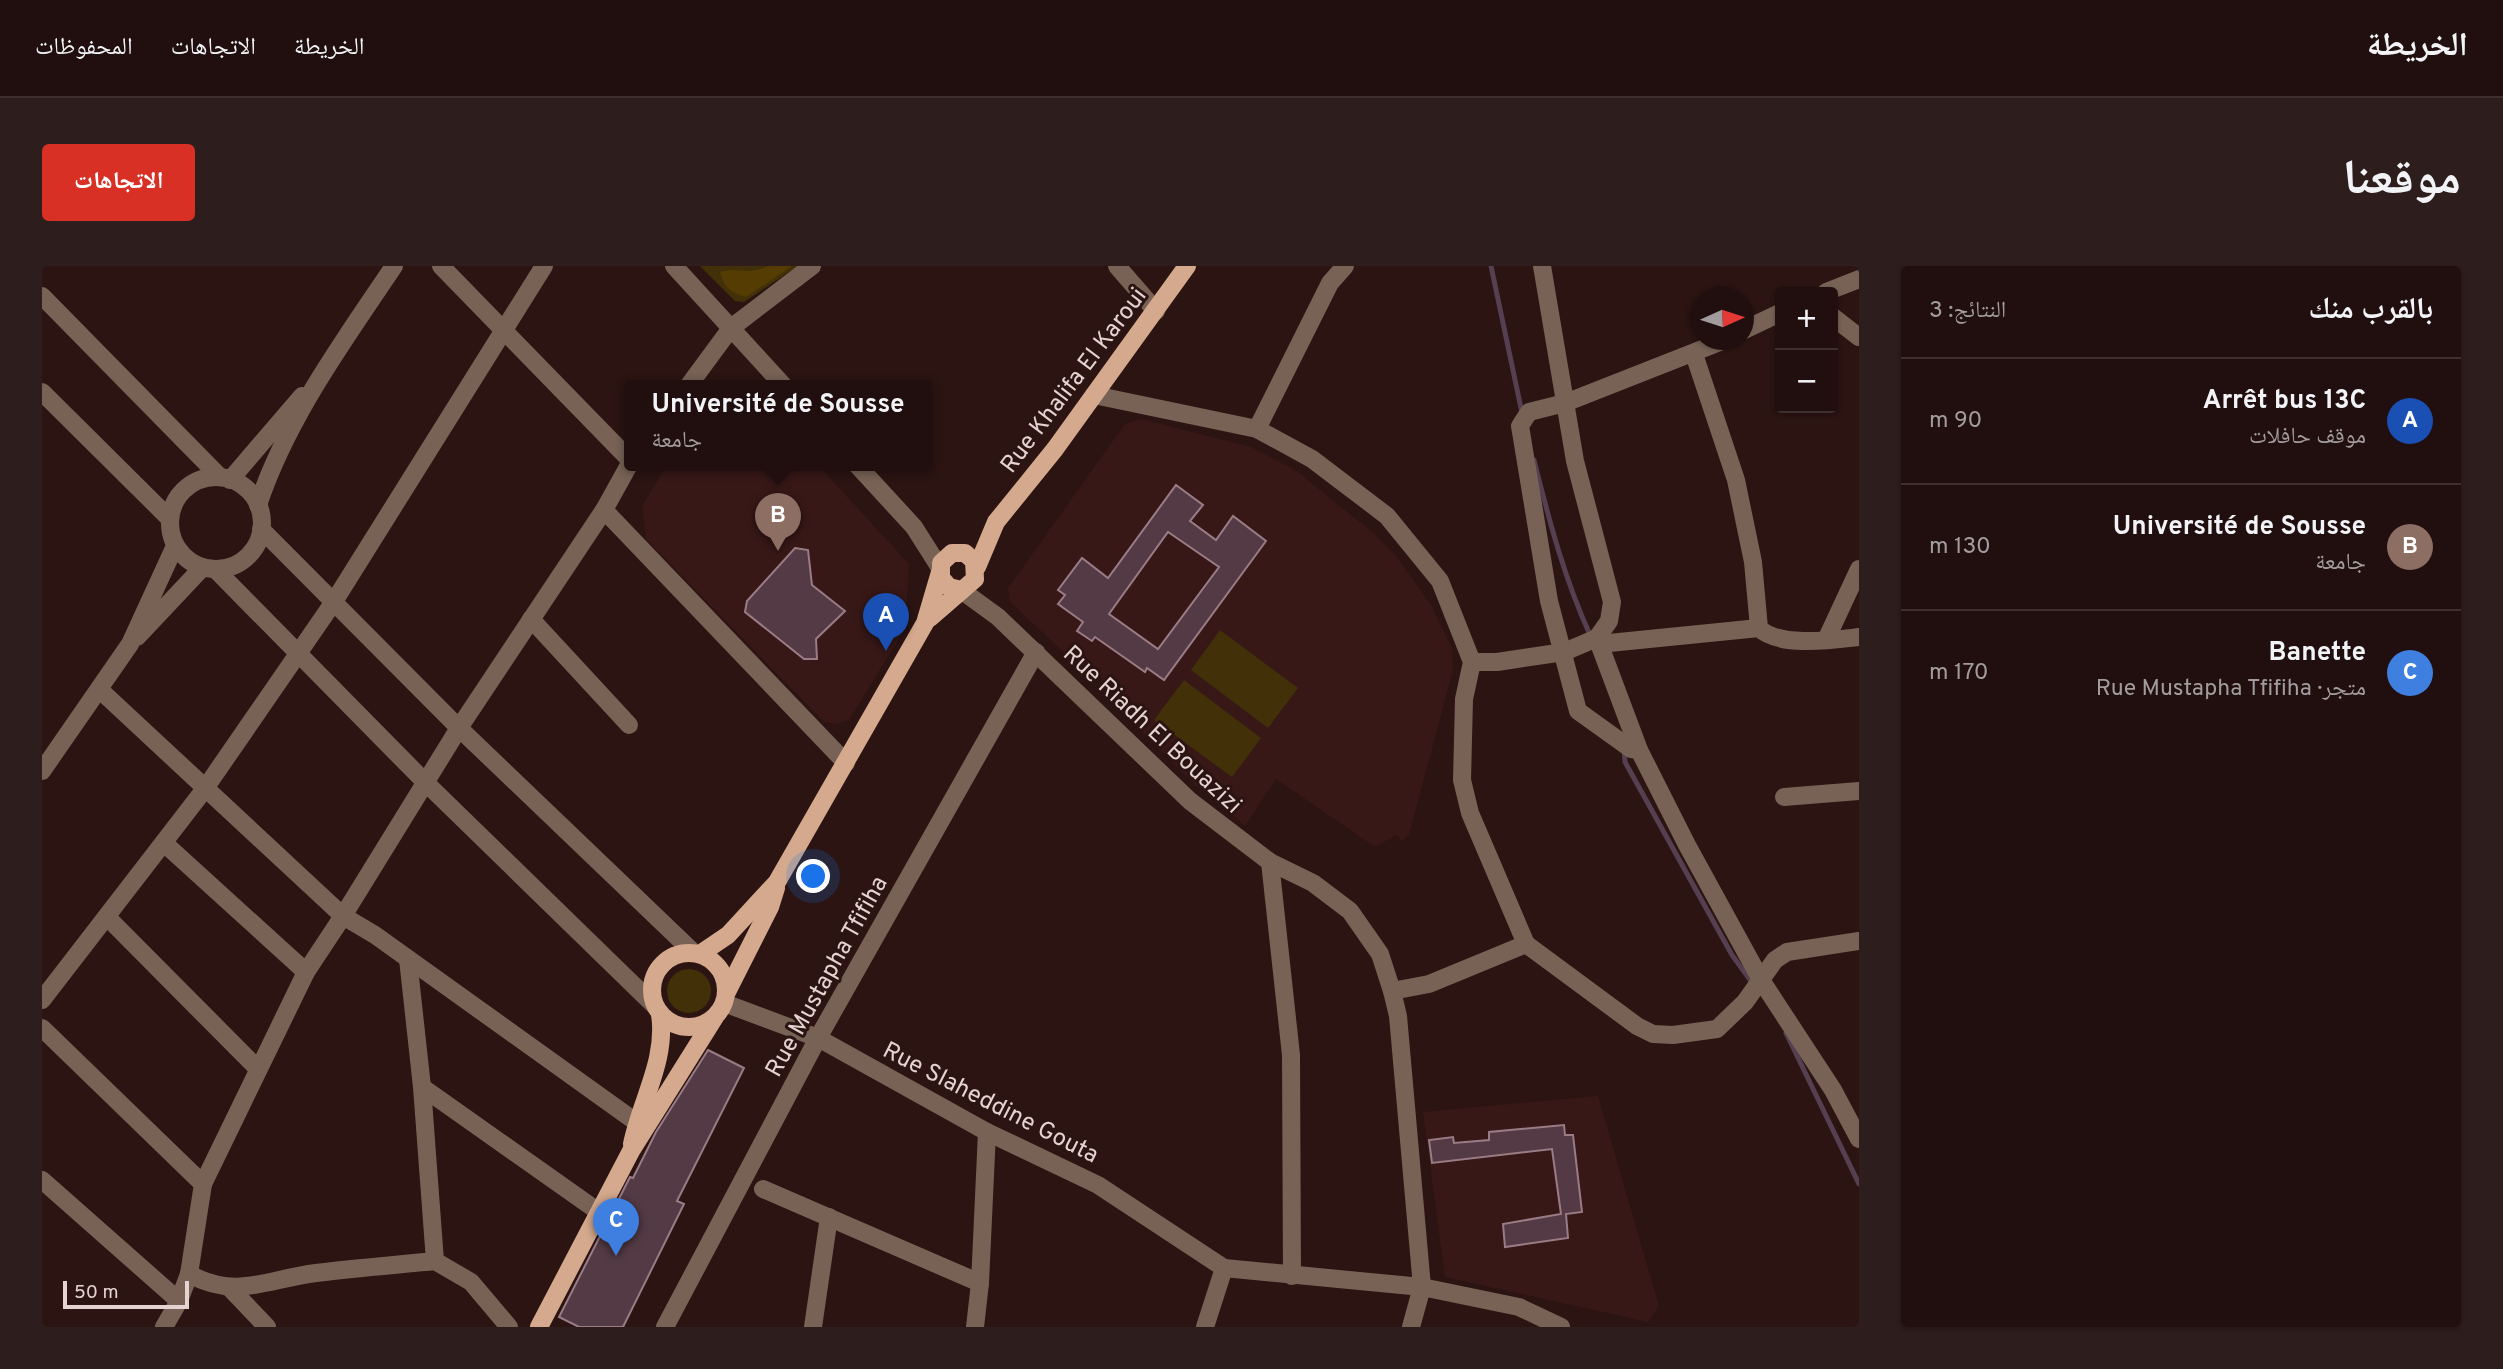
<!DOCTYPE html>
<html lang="ar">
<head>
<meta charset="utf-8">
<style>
  :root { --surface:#200f0e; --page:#2d1d1c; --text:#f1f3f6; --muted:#a29c9e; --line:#3d2f2e; --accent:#d93025 }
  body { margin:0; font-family:Overpass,"Noto Naskh Arabic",sans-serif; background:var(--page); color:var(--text); direction:rtl }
  .controls { position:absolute; right:21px; top:21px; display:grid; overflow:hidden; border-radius:7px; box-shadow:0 2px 5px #0004 }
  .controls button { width:63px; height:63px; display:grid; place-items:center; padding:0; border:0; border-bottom:2px solid var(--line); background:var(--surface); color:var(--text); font:35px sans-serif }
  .compass { position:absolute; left:1649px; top:21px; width:63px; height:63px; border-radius:50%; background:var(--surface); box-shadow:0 2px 5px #0004; rotate:87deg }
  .scale { position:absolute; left:21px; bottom:18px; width:126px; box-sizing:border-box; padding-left:7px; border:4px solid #e5d3d1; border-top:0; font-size:19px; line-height:24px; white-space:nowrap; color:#e5d3d1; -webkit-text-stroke:5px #2b1412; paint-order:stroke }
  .you { position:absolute; left:772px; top:611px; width:24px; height:24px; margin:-18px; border:5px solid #fff; border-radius:50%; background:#1a73e8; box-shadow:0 0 0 10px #1a73e833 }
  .badge { display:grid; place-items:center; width:46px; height:46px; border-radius:50%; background:var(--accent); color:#fff; font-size:23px; font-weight:700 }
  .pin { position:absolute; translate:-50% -58px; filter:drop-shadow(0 2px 4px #0008) }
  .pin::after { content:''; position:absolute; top:37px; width:24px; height:21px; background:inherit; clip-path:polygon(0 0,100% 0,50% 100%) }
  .popup { position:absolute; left:582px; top:114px; width:308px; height:91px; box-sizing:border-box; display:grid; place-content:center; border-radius:7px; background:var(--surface); filter:drop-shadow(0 2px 5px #0005); font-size:23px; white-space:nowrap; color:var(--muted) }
  .popup b { font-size:26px; color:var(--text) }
  .popup::after { content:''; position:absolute; left:50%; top:100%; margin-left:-14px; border:14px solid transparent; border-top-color:var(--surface) }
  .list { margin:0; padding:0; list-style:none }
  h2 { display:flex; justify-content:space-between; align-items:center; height:91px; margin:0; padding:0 28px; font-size:30px }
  h2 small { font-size:23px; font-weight:400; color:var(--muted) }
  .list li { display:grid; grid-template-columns:46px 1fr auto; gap:21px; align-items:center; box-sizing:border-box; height:126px; padding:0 28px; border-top:2px solid var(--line) }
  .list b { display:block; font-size:26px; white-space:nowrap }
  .list p { margin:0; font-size:23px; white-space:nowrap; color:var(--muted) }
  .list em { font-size:23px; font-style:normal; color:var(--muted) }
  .map { position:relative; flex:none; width:1817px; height:1061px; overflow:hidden; direction:ltr; border-radius:7px }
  header { display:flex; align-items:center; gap:42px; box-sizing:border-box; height:98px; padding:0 35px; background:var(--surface); border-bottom:2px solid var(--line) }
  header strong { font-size:33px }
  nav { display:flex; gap:38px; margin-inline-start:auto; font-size:24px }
  .intro { display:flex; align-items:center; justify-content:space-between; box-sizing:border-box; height:168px; padding:0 42px }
  h1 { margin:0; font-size:49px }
  .button { padding:18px 32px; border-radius:7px; background:var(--accent); color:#fff; font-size:24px; font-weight:700 }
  main { display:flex; gap:42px; padding:0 42px }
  aside { flex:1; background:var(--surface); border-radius:7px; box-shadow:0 2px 5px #0004 }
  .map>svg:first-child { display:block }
  .built { fill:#371817 }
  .green { fill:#423009 }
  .forest { fill:#543c03 }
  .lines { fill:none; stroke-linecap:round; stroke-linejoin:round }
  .stream { stroke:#553f50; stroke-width:5 }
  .building { fill:#543a44; stroke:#997c86; stroke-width:2; fill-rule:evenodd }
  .minor { stroke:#776255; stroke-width:18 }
  .major { stroke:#d4a98d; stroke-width:18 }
  .labels { text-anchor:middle; stroke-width:6; stroke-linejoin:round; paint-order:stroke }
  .street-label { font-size:24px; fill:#e5d3d1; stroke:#2b1412 }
</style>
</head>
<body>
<header>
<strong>الخريطة</strong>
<nav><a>الخريطة</a><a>الاتجاهات</a><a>المحفوظات</a></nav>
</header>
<div class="intro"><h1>موقعنا</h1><a class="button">الاتجاهات</a></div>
<main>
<aside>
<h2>بالقرب منك<small>النتائج: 3</small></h2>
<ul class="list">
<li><span class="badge" style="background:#1a4fb4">A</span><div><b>Arrêt bus 13C</b><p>موقف حافلات</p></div><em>90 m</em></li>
<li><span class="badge" style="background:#8d6e63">B</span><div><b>Université de Sousse</b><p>جامعة</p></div><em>130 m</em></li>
<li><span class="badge" style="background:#3f7fe0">C</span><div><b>Banette</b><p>متجر · Rue Mustapha Tfifiha</p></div><em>170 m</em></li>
</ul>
</aside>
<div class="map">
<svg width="1817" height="1061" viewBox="0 0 1817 1061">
  <rect width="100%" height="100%" fill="#2b1412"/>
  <g class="built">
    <path d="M 1099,153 L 1209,181 L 1253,204 L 1329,265 L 1354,290 L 1389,339 L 1410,382 L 1411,404 L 1367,569 L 1360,575 L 1354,569 L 1333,581 L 1234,513 L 1203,560 L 1152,518 L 1097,463 L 1089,445 L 1083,441 L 1084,430 L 1034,393 L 1031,395 L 968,336 L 966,322 L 1083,158 Z"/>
    <path d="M 625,199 L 776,199 L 867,298 L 863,363 L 807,454 L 795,458 L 782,456 L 604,273 L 600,240 Z"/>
    <path d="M 1556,830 L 1617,1040 L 1606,1056 L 1403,1011 L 1381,846 Z"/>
  </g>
  <g class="green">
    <path d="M 658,0 L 756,0 L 702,36 L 693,35 Z"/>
    <path d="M 1178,364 L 1256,422 L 1226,462 L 1149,404 Z"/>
    <path d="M 1142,414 L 1219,472 L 1190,511 L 1112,454 Z"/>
    <circle cx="647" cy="725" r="22"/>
  </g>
  <path class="forest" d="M 726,0 L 750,0 L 704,31 C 689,27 682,21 678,6 C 697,1 705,10 726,0 Z"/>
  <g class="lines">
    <g class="stream">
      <path d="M 1449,0 L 1480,147"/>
      <path d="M 1492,194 C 1507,254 1523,315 1549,371"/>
      <path d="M 1582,483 L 1583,496 L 1690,689 L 1711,718"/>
      <path d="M 1744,767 L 1817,918"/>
    </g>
  </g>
  <g class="building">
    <path d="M 1134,219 L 1161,239 L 1148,255 L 1174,274 L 1191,250 L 1224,275 L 1122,414 L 1105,402 L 1103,406 L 1053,371 L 1050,375 L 1035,365 L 1041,356 L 1016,338 L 1023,329 L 1016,324 L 1040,292 L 1066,312 ZM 1126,266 L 1177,301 L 1116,383 L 1067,348 Z"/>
    <path d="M 753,282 L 766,284 L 770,319 L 803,345 L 774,373 L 775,393 L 762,393 L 703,346 L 705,335 Z"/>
    <path d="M 666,784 L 702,802 L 635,935 L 642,938 L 581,1061 L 537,1061 L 517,1051 L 588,911 L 591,912 L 614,866 Z"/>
    <path d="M 1522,859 L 1523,869 L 1531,869 L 1540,946 L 1524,948 L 1526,972 L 1463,981 L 1461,958 L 1519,948 L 1510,883 L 1390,897 L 1387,874 L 1411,871 L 1412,877 L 1447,874 L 1447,866 Z"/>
  </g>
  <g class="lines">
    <g class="minor">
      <path d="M 399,0 L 587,193"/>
      <path d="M 632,0 L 741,119"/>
      <path d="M 1075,0 L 1114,45"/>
      <path d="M 1500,0 L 1533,195 L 1570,336 L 1567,355 L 1555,372"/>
      <path d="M 1784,26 L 1817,13"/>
      <path d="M 0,30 L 178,211"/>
      <path d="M 1791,51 L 1817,71"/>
      <path d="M 1702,64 L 1738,47"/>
      <path d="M 1652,88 L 1694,214 L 1711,296 L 1717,362 C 1737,382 1791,374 1817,371"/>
      <path d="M 647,119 L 689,62 L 770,0"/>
      <path d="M 0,126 L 128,253"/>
      <path d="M 1052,129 L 1215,163 L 1270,193 L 1345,250 L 1398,315 L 1430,396 L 1422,433 L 1420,514 L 1428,547 L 1484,678"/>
      <path d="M 1215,163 L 1288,17 L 1303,0"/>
      <path d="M 587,199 L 562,244 L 417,462 L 301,650 L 333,669 L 594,856"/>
      <path d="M 815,199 L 872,261 L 898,302"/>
      <circle cx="174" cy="257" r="46"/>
      <path d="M 188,214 L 260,130"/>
      <path d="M 216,239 C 245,152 301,76 352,0"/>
      <path d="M 562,244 L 804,497"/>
      <path d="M 219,263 L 417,462 L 651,686"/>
      <path d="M 174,304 L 383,516 L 612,739"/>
      <path d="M 919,324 L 956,351 L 1148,535 L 1228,596 L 1271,617 L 1308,645 L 1338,688 L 1350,725 L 1387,718 L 1484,678 L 1595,760 L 1611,768 L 1631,769 L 1675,763 L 1703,736 L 1733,694 L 1745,686 L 1817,675"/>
      <path d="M 489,353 L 587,459"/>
      <path d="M 95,371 L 160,302"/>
      <path d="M 1784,374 L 1817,303"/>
      <path d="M 1557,378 L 1717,362"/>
      <path d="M 1430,396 L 1455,396 L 1522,386 L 1555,372 L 1597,484 L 1645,579 L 1719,714 L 1791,824 L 1817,873"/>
      <path d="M 58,424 L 301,650 L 264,706 L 161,918 L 147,1008"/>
      <path d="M 1597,484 L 1589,483 L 1536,445 L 1507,335 L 1478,160 L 1487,146 L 1523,137 L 1683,74"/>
      <path d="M 0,505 L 88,378 L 133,280"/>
      <path d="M 1742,531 L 1817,525"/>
      <path d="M 122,577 L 264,706"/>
      <path d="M 1228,596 L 1249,789 L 1250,1010"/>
      <path d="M 65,651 L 215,802"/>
      <path d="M 366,693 L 380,821 L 393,995 L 429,1016 L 467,1061"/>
      <path d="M 0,734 L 162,524 L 293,334 L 502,0"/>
      <path d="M 682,737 L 776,772 L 945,866 L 1056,919 L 1182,1002"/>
      <path d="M 0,762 L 161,918"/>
      <path d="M 380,821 L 557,946"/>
      <path d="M 0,914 L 137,1035"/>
      <path d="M 721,923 L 938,1017"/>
      <path d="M 187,1021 L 225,1061"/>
      <path d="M 122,1061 L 137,1035 L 147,1008 C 195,1034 225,1013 274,1007 C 313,1002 353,999 393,995"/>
      <path d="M 623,1061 L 776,772 L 994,386"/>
      <path d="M 771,1061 L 787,951"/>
      <path d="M 933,1061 L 938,1017 L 945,866"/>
      <path d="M 1163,1061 L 1182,1002 L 1380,1021 L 1356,750 L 1350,725"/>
      <path d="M 1369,1061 L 1380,1021 L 1477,1041 L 1519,1061"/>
    </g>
    <g class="major">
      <path d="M 935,301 L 954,256 L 1013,183 L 1145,0"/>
      <path d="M 888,352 L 933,313 L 932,295 L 923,287 L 910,287 L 899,297 L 899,312 L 907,321 L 919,324"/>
      <circle cx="647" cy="724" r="37"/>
      <path d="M 658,688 L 686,669 L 735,616 L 883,357 L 898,306"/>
      <path d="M 685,726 L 728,641 L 734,622"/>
      <path d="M 590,878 C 599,834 625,794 618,748"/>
      <path d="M 497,1061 L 589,885 L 673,751"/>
    </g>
  </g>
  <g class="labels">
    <g class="street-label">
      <text transform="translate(1031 114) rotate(-53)" y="8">Rue Khalifa El Karoui</text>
      <text transform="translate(1111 463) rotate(43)" y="8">Rue Riadh El Bouazizi</text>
      <text transform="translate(784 710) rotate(-61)" y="8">Rue Mustapha Tfifiha</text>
      <text transform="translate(949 836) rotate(27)" y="8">Rue Slaheddine Gouta</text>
    </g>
  </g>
</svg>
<div class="controls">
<button>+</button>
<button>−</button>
</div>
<svg class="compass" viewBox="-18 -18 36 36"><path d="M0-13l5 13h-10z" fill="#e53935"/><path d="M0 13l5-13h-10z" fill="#a29c9e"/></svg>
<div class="scale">50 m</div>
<div class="you"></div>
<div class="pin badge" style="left:844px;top:385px;background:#1a4fb4">A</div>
<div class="pin badge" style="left:736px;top:285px;background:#8d6e63">B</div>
<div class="popup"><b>Université de Sousse</b>جامعة</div>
<div class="pin badge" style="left:574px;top:990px;background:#3f7fe0">C</div>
</div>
</main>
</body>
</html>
